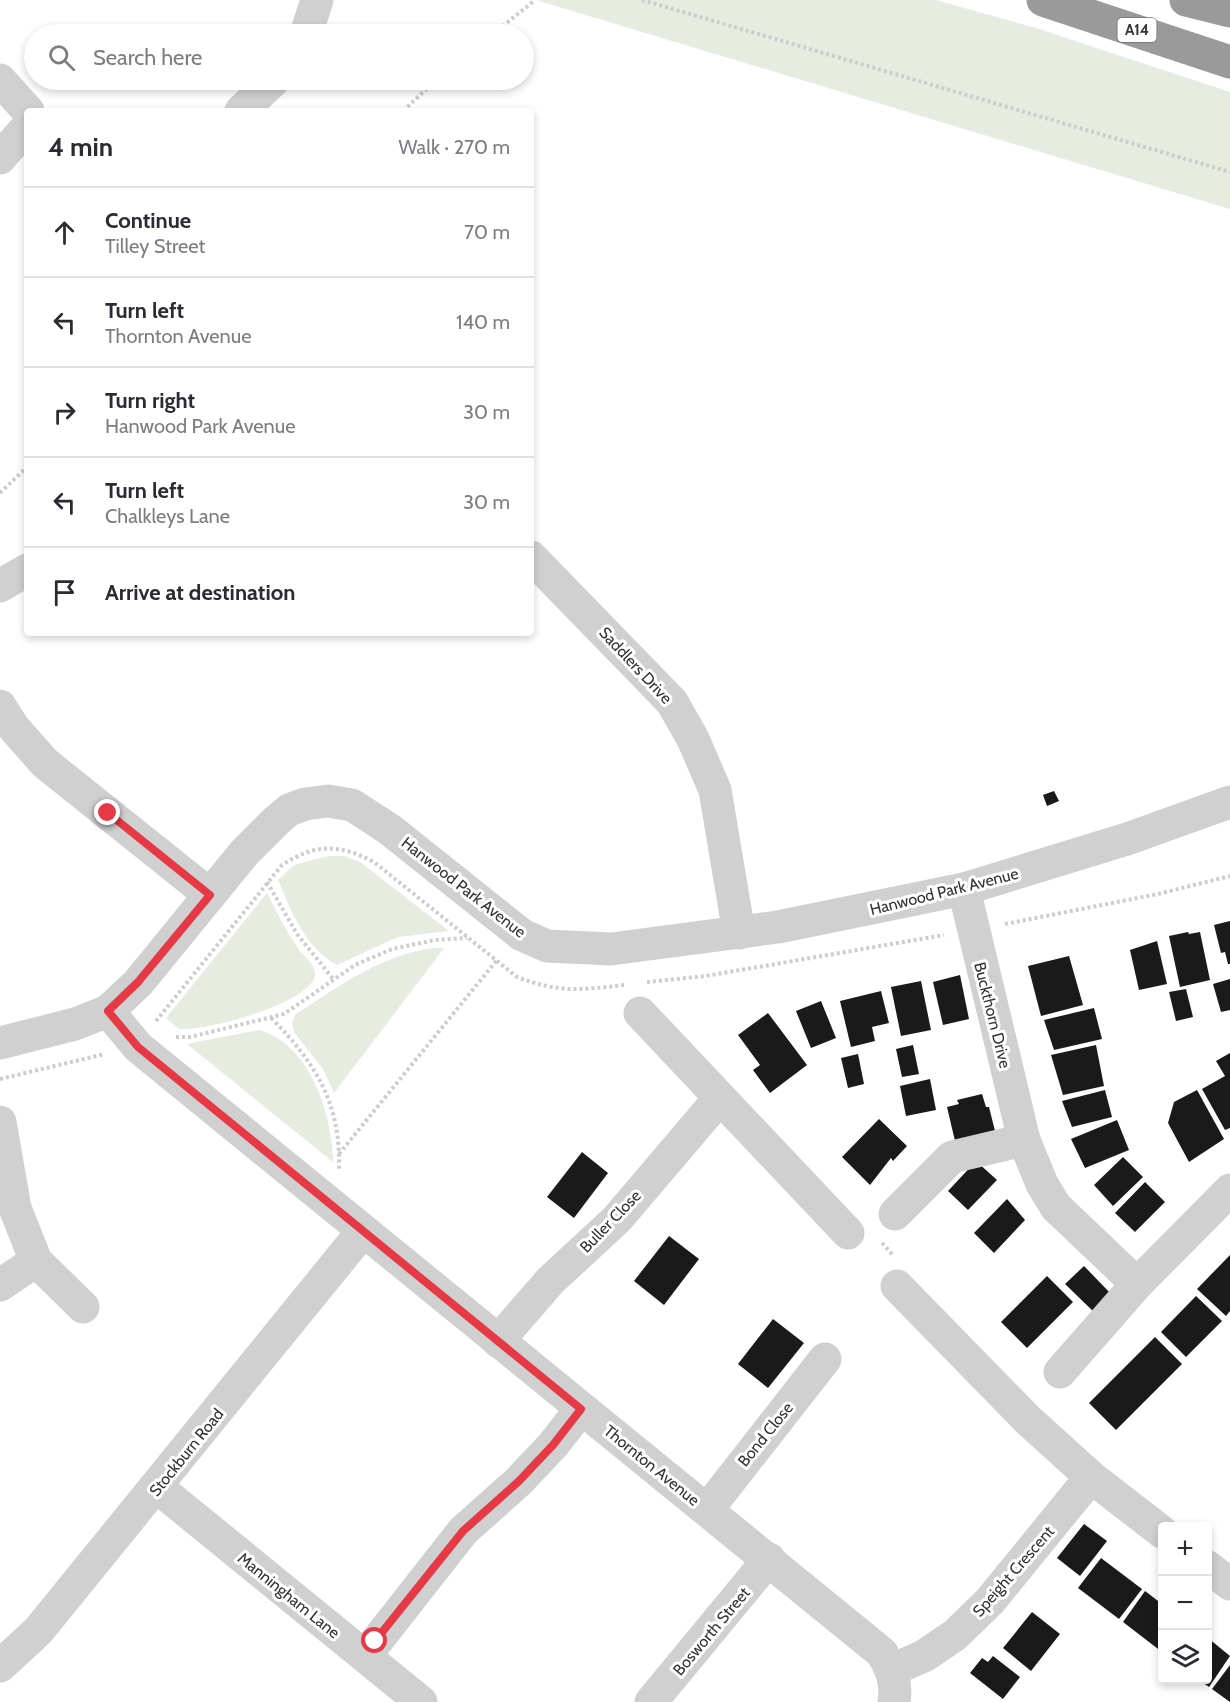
<!DOCTYPE html>
<html lang="en">
<head>
<meta charset="utf-8">
<style>
  :root { --surface:#fff; --page:#f2f2f3; --text:#2b2b33; --muted:#7c7c81; --line:#e1e1e2 }
  body { margin:0; font-family:Cabin,sans-serif; background:var(--page); color:var(--text) }
  .controls { position:absolute; right:18px; bottom:18px; display:grid; overflow:hidden; border-radius:6px; box-shadow:0 3px 9px #0003 }
  .controls button { width:54px; height:54px; display:grid; place-items:center; padding:0; border:0; border-bottom:2px solid var(--line); background:var(--surface); color:var(--text); font:30px sans-serif }
  .stop { position:absolute; width:18px; height:18px; margin:-14px; border:4px solid #e63946; border-radius:50%; background:#fff }
  .stop.end { background:#e63946; border-color:#fff; box-shadow:0 2px 6px #0008 }
  .list { margin:0; padding:0; list-style:none }
  h2 { display:flex; justify-content:space-between; align-items:center; height:78px; margin:0; padding:0 24px; font-size:26px }
  h2 small { font-size:20px; font-weight:400; color:var(--muted) }
  .list li { display:grid; grid-template-columns:39px 1fr auto; gap:18px; align-items:center; box-sizing:border-box; height:90px; padding:0 24px; border-top:2px solid var(--line) }
  .list b { display:block; font-size:22px; white-space:nowrap }
  .list p { margin:0; font-size:20px; white-space:nowrap; color:var(--muted) }
  .list em { font-size:20px; font-style:normal; color:var(--muted) }
  .icon { flex:none; width:33px; height:33px; fill:none; stroke:currentColor; stroke-width:2; stroke-linecap:round; stroke-linejoin:round }
  .map { position:relative; flex:none; width:1230px; height:1702px; overflow:hidden }
  .search { position:absolute; background:var(--surface); box-shadow:0 3px 9px #0003; left:24px; top:24px; width:510px; height:66px; display:flex; align-items:center; gap:15px; box-sizing:border-box; padding:0 21px; border-radius:33px; color:var(--muted); font-size:22px }
  .panel { position:absolute; background:var(--surface); box-shadow:0 3px 9px #0003; left:24px; top:108px; width:510px; height:528px; border-radius:6px }
  .map>svg:first-child { display:block }
  .green { fill:#e6ecdf }
  .building { fill:#1a1a1a }
  .lines { fill:none; stroke-linecap:round; stroke-linejoin:round }
  .path { stroke:#cdcdcd; stroke-width:4; stroke-dasharray:3 3; stroke-linecap:butt }
  .minor { stroke:#d0d0d0; stroke-width:33 }
  .highway { stroke:#9a9a9a; stroke-width:33 }
  .route { stroke:#e63946; stroke-width:8 }
  .labels { text-anchor:middle; stroke-width:6; stroke-linejoin:round; paint-order:stroke }
  .shield { fill:#fff; stroke:#707070; stroke-width:1.5 }
  .shield-label { font-size:15px; font-weight:bold; fill:#333 }
  .street-label { font-size:16px; fill:#333; stroke:#fff }
</style>
</head>
<body>
<div class="map">
<svg width="1230" height="1702" viewBox="0 0 1230 1702">
  <rect width="100%" height="100%" fill="#fff"/>
  <g class="green">
    <path d="M 536,0 L 936,0 L 1039,29 L 1230,92 L 1230,209 Z"/>
    <path d="M 328,856 L 344,856 L 360,862 L 449,931 L 398,937 L 337,965 C 306,949 291,911 278,880 L 294,865 Z"/>
    <path d="M 267,893 C 276,911 285,929 296,945 C 301,954 312,961 315,971 C 322,1001 203,1032 179,1029 L 166,1018 Z"/>
    <path d="M 432,948 L 444,948 L 334,1093 L 323,1069 L 294,1032 L 292,1023 L 296,1014 C 339,986 380,956 432,948 Z"/>
    <path d="M 259,1030 C 310,1044 332,1114 333,1162 L 187,1044 Z"/>
  </g>
  <g class="building">
    <path d="M 1054,791 L 1059,801 L 1047,806 L 1043,795 Z"/>
    <path d="M 1230,921 L 1230,964 L 1228,964 L 1225,952 L 1221,953 L 1214,925 Z"/>
    <path d="M 1188,932 L 1189,934 L 1200,932 L 1210,980 L 1180,987 L 1169,936 Z"/>
    <path d="M 1157,941 L 1167,984 L 1139,990 L 1130,950 Z"/>
    <path d="M 1069,956 L 1083,1005 L 1041,1016 L 1028,966 Z"/>
    <path d="M 960,975 L 969,1019 L 943,1025 L 933,982 Z"/>
    <path d="M 1230,979 L 1230,1010 L 1221,1012 L 1213,984 Z"/>
    <path d="M 921,981 L 931,1030 L 901,1036 L 891,987 Z"/>
    <path d="M 1186,989 L 1193,1017 L 1176,1021 L 1169,992 Z"/>
    <path d="M 881,991 L 889,1023 L 872,1027 L 875,1041 L 851,1047 L 840,1001 Z"/>
    <path d="M 821,1001 L 836,1038 L 811,1048 L 796,1011 Z"/>
    <path d="M 1094,1008 L 1102,1039 L 1054,1050 L 1044,1020 Z"/>
    <path d="M 768,1013 L 807,1065 L 770,1093 L 753,1070 L 760,1065 L 738,1035 Z"/>
    <path d="M 913,1045 L 919,1074 L 902,1077 L 896,1049 Z"/>
    <path d="M 1096,1045 L 1104,1086 L 1063,1095 L 1051,1055 Z"/>
    <path d="M 1230,1053 L 1230,1128 L 1225,1130 L 1202,1089 L 1225,1076 L 1216,1061 Z"/>
    <path d="M 858,1054 L 864,1084 L 848,1088 L 841,1058 Z"/>
    <path d="M 930,1079 L 936,1110 L 906,1116 L 900,1086 Z"/>
    <path d="M 1105,1090 L 1112,1117 L 1072,1127 L 1062,1101 Z"/>
    <path d="M 1197,1090 L 1224,1139 L 1189,1162 L 1168,1123 L 1174,1102 Z"/>
    <path d="M 982,1094 L 986,1107 L 989,1107 L 995,1131 L 955,1141 L 947,1107 L 959,1104 L 957,1100 Z"/>
    <path d="M 879,1119 L 907,1146 L 893,1161 L 891,1158 L 870,1185 L 842,1157 Z"/>
    <path d="M 1117,1120 L 1129,1150 L 1085,1168 L 1071,1139 Z"/>
    <path d="M 582,1152 L 608,1173 L 574,1218 L 547,1197 Z"/>
    <path d="M 1123,1157 L 1143,1177 L 1113,1206 L 1094,1185 Z"/>
    <path d="M 976,1161 L 997,1180 L 968,1210 L 948,1191 Z"/>
    <path d="M 1145,1182 L 1165,1202 L 1135,1232 L 1115,1213 Z"/>
    <path d="M 1007,1199 L 1025,1220 L 994,1253 L 974,1233 Z"/>
    <path d="M 669,1236 L 699,1259 L 664,1305 L 634,1281 Z"/>
    <path d="M 1230,1255 L 1230,1311 L 1226,1316 L 1197,1289 Z"/>
    <path d="M 1084,1266 L 1113,1296 L 1095,1313 L 1065,1284 Z"/>
    <path d="M 1047,1276 L 1073,1302 L 1027,1348 L 1001,1322 Z"/>
    <path d="M 1196,1296 L 1222,1321 L 1186,1357 L 1161,1332 Z"/>
    <path d="M 773,1319 L 804,1343 L 768,1388 L 738,1364 Z"/>
    <path d="M 1155,1337 L 1182,1364 L 1116,1430 L 1089,1403 Z"/>
    <path d="M 1084,1524 L 1107,1541 L 1080,1576 L 1057,1558 Z"/>
    <path d="M 1101,1558 L 1142,1589 L 1119,1619 L 1078,1588 Z"/>
    <path d="M 1145,1591 L 1162,1604 L 1162,1652 L 1123,1622 Z"/>
    <path d="M 1032,1612 L 1060,1634 L 1031,1671 L 1003,1648 Z"/>
    <path d="M 1208,1638 L 1230,1656 L 1209,1687 L 1199,1680 L 1208,1680 Z"/>
    <path d="M 993,1656 L 1020,1677 L 1003,1699 L 970,1673 L 982,1658 L 988,1662 Z"/>
    <path d="M 1230,1665 L 1230,1702 L 1212,1689 Z"/>
  </g>
  <g class="lines">
    <g class="path">
      <path d="M 642,0 L 1230,172"/>
      <path d="M 493,34 L 535,0"/>
      <path d="M 403,111 L 436,80"/>
      <path d="M 0,493 L 27,467"/>
      <path d="M 267,882 L 297,934 L 334,980"/>
      <path d="M 1005,924 L 1158,894 L 1230,876"/>
      <path d="M 647,982 L 706,976 L 944,935"/>
      <path d="M 271,1018 C 316,1063 341,1104 339,1169"/>
      <path d="M 156,1021 L 282,865 C 316,843 339,844 374,862 L 517,977 C 559,993 580,990 624,985"/>
      <path d="M 176,1037 L 190,1037 L 284,1014 L 355,965 L 392,949 L 435,940 L 467,938"/>
      <path d="M 0,1079 L 105,1054"/>
      <path d="M 339,1154 L 497,960"/>
      <path d="M 882,1243 L 893,1255"/>
    </g>
    <g class="minor">
      <path d="M 306,34 L 317,0"/>
      <path d="M 0,80 L 28,111"/>
      <path d="M 241,111 L 274,80"/>
      <path d="M 0,158 L 27,127"/>
      <path d="M 531,557 L 672,702 L 693,739 L 715,790 L 739,933"/>
      <path d="M 0,586 L 27,570"/>
      <path d="M 0,706 L 14,728 L 45,763 L 210,895"/>
      <path d="M 964,889 L 1024,1140 L 1042,1184 L 1056,1207 L 1137,1284 L 1230,1190"/>
      <path d="M 108,1011 L 138,1047 L 882,1653 C 892,1670 897,1682 894,1702"/>
      <path d="M 640,1013 L 848,1233"/>
      <path d="M 0,1043 L 75,1024 L 108,1011 L 138,983 L 244,853 L 276,821 L 289,810 L 305,804 L 328,801 L 352,805 L 389,829 L 522,935 L 547,946 L 611,949 L 778,927 L 964,889 L 1127,839 L 1230,802"/>
      <path d="M 0,1122 L 15,1208 L 36,1261 L 83,1307"/>
      <path d="M 895,1214 L 952,1157 L 1024,1140"/>
      <path d="M 0,1285 L 36,1261"/>
      <path d="M 897,1286 L 1028,1420 L 1091,1477 L 1162,1532"/>
      <path d="M 498,1341 L 551,1280 L 617,1219 L 719,1099"/>
      <path d="M 1060,1372 L 1137,1284"/>
      <path d="M 157,1487 L 421,1702"/>
      <path d="M 707,1510 L 825,1359"/>
      <path d="M 1208,1567 L 1230,1584"/>
      <path d="M 365,1656 L 463,1531 L 519,1481 L 553,1445 L 581,1409"/>
      <path d="M 0,1666 L 38,1631 L 363,1231"/>
      <path d="M 892,1670 L 924,1656 L 955,1635 L 990,1601 L 1091,1477"/>
      <path d="M 651,1702 L 769,1559"/>
    </g>
    <g class="highway">
      <path d="M 1043,0 L 1230,62"/>
      <path d="M 1186,0 L 1230,11"/>
    </g>
  </g>
  <g class="lines">
    <path class="route" d="M 108,813 L 210,895 L 138,982 L 108,1011 L 138,1047 L 581,1409 L 553,1445 L 519,1481 L 463,1531 L 375,1641"/>
  </g>
  <g class="labels">
    <rect class="shield" x="1117.5" y="18" width="39" height="24" rx="4.5"/>
    <g class="shield-label">
      <text x="1137" y="35">A14</text>
    </g>
    <g class="street-label">
      <text transform="translate(636 665) rotate(47)" y="6">Saddlers Drive</text>
      <text transform="translate(464 887) rotate(38)" y="6">Hanwood Park Avenue</text>
      <text transform="translate(944 891) rotate(-14)" y="6">Hanwood Park Avenue</text>
      <text transform="translate(993 1015) rotate(76)" y="6">Buckthorn Drive</text>
      <text transform="translate(610 1221) rotate(-46)" y="6">Buller Close</text>
      <text transform="translate(765 1434) rotate(-51)" y="6">Bond Close</text>
      <text transform="translate(186 1452) rotate(-51)" y="6">Stockburn Road</text>
      <text transform="translate(652 1465) rotate(39)" y="6">Thornton Avenue</text>
      <text transform="translate(1013 1571) rotate(-49)" y="6">Speight Crescent</text>
      <text transform="translate(289 1595) rotate(39)" y="6">Manningham Lane</text>
      <text transform="translate(711 1631) rotate(-50)" y="6">Bosworth Street</text>
    </g>
  </g>
</svg>
<div class="controls">
<button>+</button>
<button>−</button>
<button><svg class="icon" aria-label="layers" viewBox="0 0 24 24"><path d="M12 4l9 5-9 5-9-5zM3 14l9 5 9-5"/></svg></button>
</div>
<div class="stop" style="left:375px;top:1641px"></div>
<div class="stop end" style="left:108px;top:813px"></div>
<div class="search"><svg class="icon" aria-label="search" viewBox="0 0 24 24"><circle cx="10" cy="10" r="6"/><path d="M15 15l6 6"/></svg>Search here</div>
<section class="panel">
<h2>4 min<small>Walk · 270 m</small></h2>
<ul class="list">
<li><svg class="icon" aria-label="ahead" viewBox="0 0 24 24"><path d="M12 20V5M6 11l6-6 6 6"/></svg><div><b>Continue</b><p>Tilley Street</p></div><em>70 m</em></li>
<li><svg class="icon" aria-label="left" viewBox="0 0 24 24"><path d="M17 20v-9H6M10 6l-5 5 5 5"/></svg><div><b>Turn left</b><p>Thornton Avenue</p></div><em>140 m</em></li>
<li><svg class="icon" aria-label="right" viewBox="0 0 24 24"><path d="M7 20v-9h11M14 6l5 5-5 5"/></svg><div><b>Turn right</b><p>Hanwood Park Avenue</p></div><em>30 m</em></li>
<li><svg class="icon" aria-label="left" viewBox="0 0 24 24"><path d="M17 20v-9H6M10 6l-5 5 5 5"/></svg><div><b>Turn left</b><p>Chalkleys Lane</p></div><em>30 m</em></li>
<li><svg class="icon" aria-label="arrive" viewBox="0 0 24 24"><path d="M6 21V4h12l-3 4 3 4H6"/></svg><div><b>Arrive at destination</b></div></li>
</ul>
</section>
</div>
</body>
</html>
